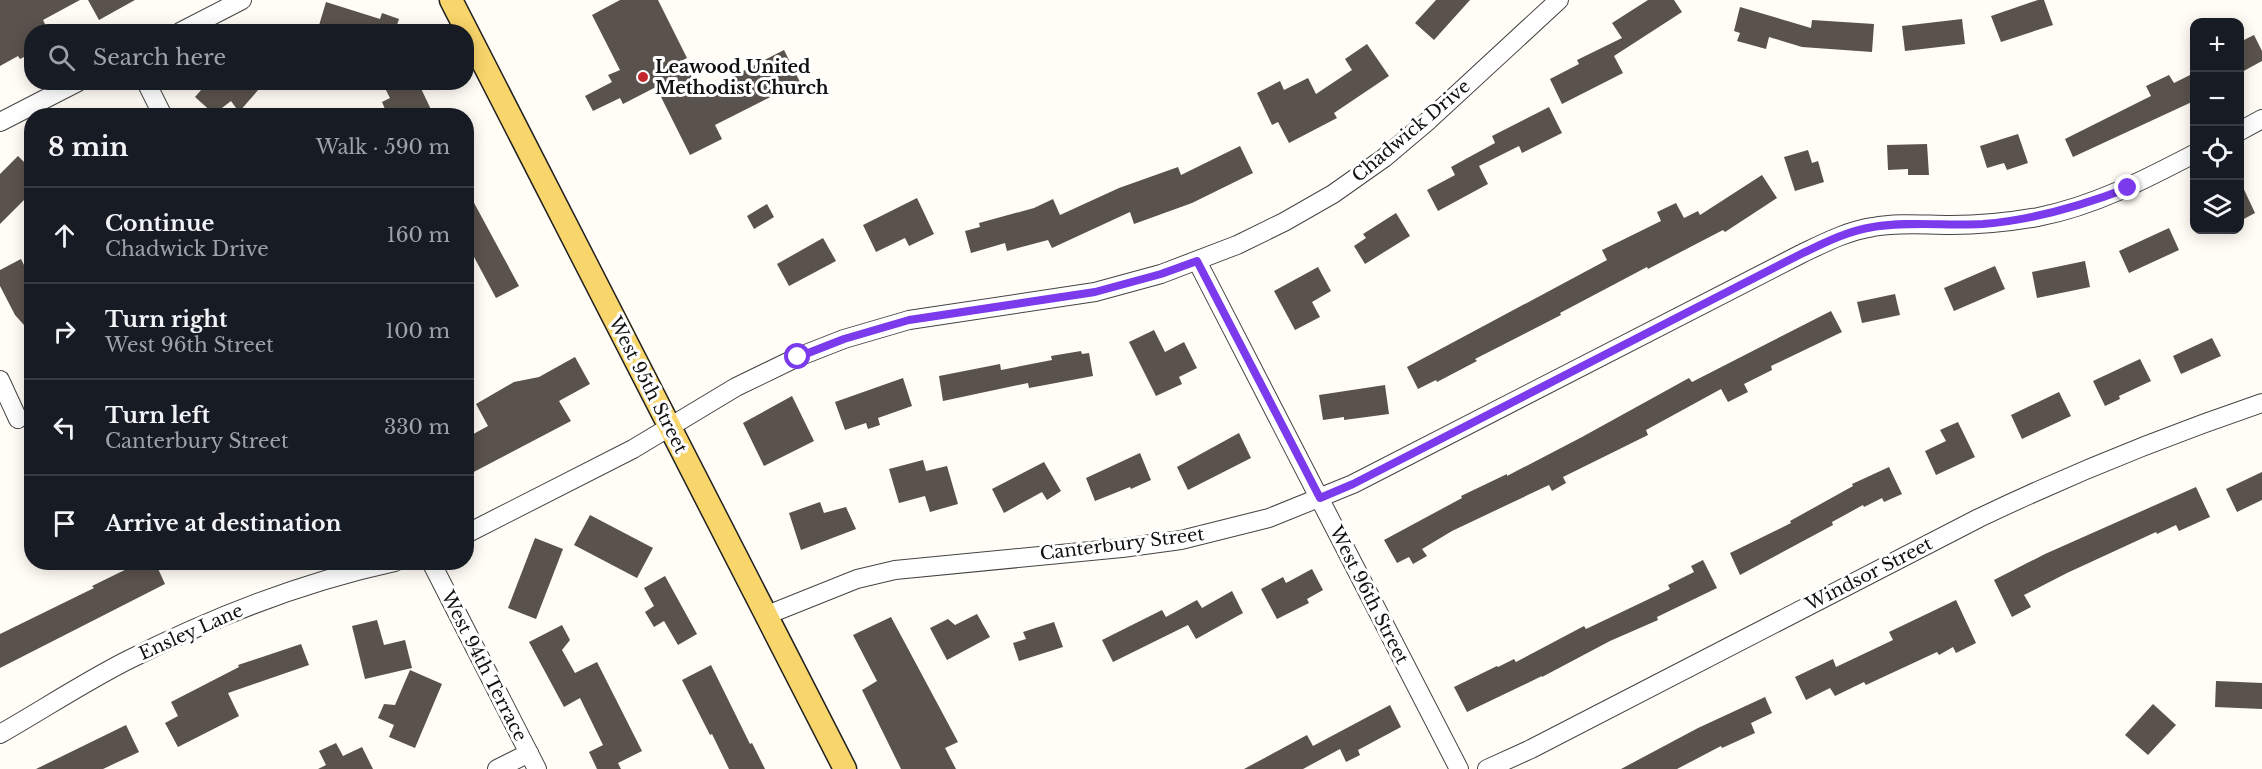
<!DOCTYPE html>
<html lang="en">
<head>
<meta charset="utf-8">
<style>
  :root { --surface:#171b24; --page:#242831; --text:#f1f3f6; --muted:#9ea1a6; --line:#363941 }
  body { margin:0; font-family:"Libre Baskerville",serif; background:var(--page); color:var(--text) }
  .controls { position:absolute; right:18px; top:18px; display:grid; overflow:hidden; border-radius:12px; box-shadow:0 3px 15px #0003 }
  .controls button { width:54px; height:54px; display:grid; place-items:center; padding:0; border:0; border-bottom:2px solid var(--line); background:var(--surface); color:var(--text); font:30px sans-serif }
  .stop { position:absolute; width:18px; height:18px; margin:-14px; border:4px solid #7c3aed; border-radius:50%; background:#fff }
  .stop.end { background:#7c3aed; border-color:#fff; box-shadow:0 2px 6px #0008 }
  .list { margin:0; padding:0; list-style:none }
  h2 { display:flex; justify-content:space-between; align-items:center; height:78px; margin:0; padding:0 24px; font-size:26px }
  h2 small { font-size:20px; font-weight:400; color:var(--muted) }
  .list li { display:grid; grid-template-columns:39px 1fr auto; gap:18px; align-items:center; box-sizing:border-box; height:96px; padding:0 24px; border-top:2px solid var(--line) }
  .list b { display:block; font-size:22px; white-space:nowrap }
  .list p { margin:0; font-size:20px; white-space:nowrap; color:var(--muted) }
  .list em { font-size:20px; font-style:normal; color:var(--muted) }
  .icon { flex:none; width:33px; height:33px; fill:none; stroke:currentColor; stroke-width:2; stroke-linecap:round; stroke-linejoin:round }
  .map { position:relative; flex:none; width:2262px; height:769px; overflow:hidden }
  .search { position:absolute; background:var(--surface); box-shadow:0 3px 15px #0003; left:24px; top:24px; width:450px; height:66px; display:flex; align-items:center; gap:15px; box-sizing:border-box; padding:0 21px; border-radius:24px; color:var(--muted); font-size:22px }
  .panel { position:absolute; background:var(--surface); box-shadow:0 3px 15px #0003; left:24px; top:108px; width:450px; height:462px; border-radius:24px }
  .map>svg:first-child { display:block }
  .building { fill:#5a524d }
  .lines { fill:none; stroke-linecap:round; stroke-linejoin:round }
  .minor-casing { stroke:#444; stroke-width:20 }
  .major-casing { stroke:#222; stroke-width:25 }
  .minor { stroke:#fff; stroke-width:18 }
  .major { stroke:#f9d66b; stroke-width:22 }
  .route { stroke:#7c3aed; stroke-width:8 }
  .poi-dot { fill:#c4262e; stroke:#fff; stroke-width:2 }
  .labels { text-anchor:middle; stroke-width:6; stroke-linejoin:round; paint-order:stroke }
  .poi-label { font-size:18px; font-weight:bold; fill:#111; stroke:#fff; text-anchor:start }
  .street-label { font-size:18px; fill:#111; stroke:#fff }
</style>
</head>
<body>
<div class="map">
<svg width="2262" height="769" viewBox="0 0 2262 769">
  <rect width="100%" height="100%" fill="#fffdf5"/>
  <g class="building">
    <path d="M 0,0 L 80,0 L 43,20 L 49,32 L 32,32 L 32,53 L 20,59 L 18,56 L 0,66 Z"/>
    <path d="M 88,0 L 135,0 L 99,20 Z"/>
    <path d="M 620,0 L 658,0 L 687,58 L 683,60 L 700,93 L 784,50 L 800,82 L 715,125 L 722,139 L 690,155 L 656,87 L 623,104 L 620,98 L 593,111 L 585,96 L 612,82 L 608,75 L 620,70 L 592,15 Z"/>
    <path d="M 1436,0 L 1470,0 L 1434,40 L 1415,23 Z"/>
    <path d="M 1648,0 L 1674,0 L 1682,12 L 1614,56 L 1623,73 L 1562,104 L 1550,79 L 1579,64 L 1577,60 L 1622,38 L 1612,23 Z"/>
    <path d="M 2038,0 L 2044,0 L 2053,25 L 2001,42 L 1991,16 Z"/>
    <path d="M 326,2 L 380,19 L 382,13 L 399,19 L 397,25 L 409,28 L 409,32 L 317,32 Z"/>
    <path d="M 1740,7 L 1811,28 L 1812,20 L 1874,24 L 1872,52 L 1802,47 L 1769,37 L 1766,49 L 1737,41 L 1740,33 L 1734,31 Z"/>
    <path d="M 1962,19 L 1965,44 L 1905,51 L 1902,26 Z"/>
    <path d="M 2254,35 L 2262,51 L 2262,61 L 2240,73 L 2240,42 Z"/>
    <path d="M 1367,44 L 1389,76 L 1334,113 L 1337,118 L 1289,143 L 1278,122 L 1272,125 L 1257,93 L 1280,81 L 1284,90 L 1308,78 L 1316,94 L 1352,70 L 1345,59 Z"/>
    <path d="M 2194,73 L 2194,101 L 2073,157 L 2065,139 L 2151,96 L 2146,86 L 2169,75 L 2174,83 Z"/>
    <path d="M 208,82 L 265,82 L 239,112 L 231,101 L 214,114 L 195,97 Z"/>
    <path d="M 391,82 L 418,82 L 434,116 L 388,116 L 382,102 L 390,98 L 384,86 Z"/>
    <path d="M 1549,107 L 1562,133 L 1522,153 L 1519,146 L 1479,166 L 1488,184 L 1438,211 L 1427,190 L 1455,175 L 1451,167 L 1495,143 L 1492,136 Z"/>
    <path d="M 2018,134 L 2028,163 L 2007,170 L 2004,163 L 1987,168 L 1980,146 Z"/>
    <path d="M 1927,144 L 1929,175 L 1908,175 L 1908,169 L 1888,170 L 1887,145 Z"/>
    <path d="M 1240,146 L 1253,173 L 1192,203 L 1134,224 L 1130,212 L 1052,248 L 1048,240 L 1007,251 L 1005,243 L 971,253 L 965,231 L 980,227 L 979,223 L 1034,208 L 1053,199 L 1060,215 L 1119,188 L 1178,167 L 1181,175 Z"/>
    <path d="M 1808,150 L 1812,163 L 1818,161 L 1824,182 L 1795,191 L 1784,157 Z"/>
    <path d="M 18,156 L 32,170 L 32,192 L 0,224 L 0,174 Z"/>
    <path d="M 1762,175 L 1777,198 L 1725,232 L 1723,230 L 1648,269 L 1647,267 L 1560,313 L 1561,315 L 1475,359 L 1477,361 L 1437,382 L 1436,380 L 1418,389 L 1407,367 L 1607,260 L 1602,250 L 1661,221 L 1657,212 L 1676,203 L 1684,218 L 1698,211 L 1700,215 Z"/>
    <path d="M 2240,181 L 2255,213 L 2240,221 Z"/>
    <path d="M 466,188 L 519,286 L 496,298 L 466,242 Z"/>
    <path d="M 917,198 L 934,234 L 909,246 L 905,238 L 876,252 L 863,225 Z"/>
    <path d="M 767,204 L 774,217 L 754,229 L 747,216 Z"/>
    <path d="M 1396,213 L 1410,236 L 1365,264 L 1354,246 L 1366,238 L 1363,234 Z"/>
    <path d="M 2169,228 L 2179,250 L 2129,273 L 2119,251 Z"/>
    <path d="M 823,238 L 836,261 L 789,286 L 777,264 Z"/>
    <path d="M 21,259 L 27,271 L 32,269 L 32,334 L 15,315 L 0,286 L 0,270 Z"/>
    <path d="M 2085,261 L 2090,287 L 2037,298 L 2032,272 Z"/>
    <path d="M 1995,266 L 2005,289 L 1954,311 L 1944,288 Z"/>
    <path d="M 1318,267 L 1331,291 L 1312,302 L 1320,317 L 1295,330 L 1274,291 Z"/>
    <path d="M 1895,294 L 1900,315 L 1862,323 L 1857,302 Z"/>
    <path d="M 1831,311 L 1842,332 L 1771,366 L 1772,370 L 1744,384 L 1748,392 L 1728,402 L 1721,389 L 1646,430 L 1648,435 L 1563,477 L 1566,483 L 1552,491 L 1549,485 L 1452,531 L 1422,549 L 1427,556 L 1413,564 L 1409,557 L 1397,563 L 1384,540 L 1462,498 L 1461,496 L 1507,474 L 1507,476 L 1582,437 L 1689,378 L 1692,382 Z"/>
    <path d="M 1154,330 L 1165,352 L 1184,342 L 1197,368 L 1179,377 L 1182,384 L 1156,396 L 1129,342 Z"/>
    <path d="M 2212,338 L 2221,356 L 2181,374 L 2173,356 Z"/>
    <path d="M 1081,351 L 1082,354 L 1089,353 L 1093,376 L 1029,388 L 1028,383 L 943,401 L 939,376 L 1000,364 L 1001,370 L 1052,360 L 1051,356 Z"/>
    <path d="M 575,357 L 590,384 L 559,401 L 571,421 L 466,476 L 466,438 L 488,426 L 476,404 L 514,382 L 539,377 Z"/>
    <path d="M 2140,359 L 2151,381 L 2119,396 L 2120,399 L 2105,406 L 2093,381 Z"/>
    <path d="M 903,378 L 912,406 L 878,418 L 880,425 L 868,429 L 866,423 L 845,430 L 835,402 Z"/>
    <path d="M 1385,385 L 1389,414 L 1344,420 L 1344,417 L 1323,420 L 1319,395 Z"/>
    <path d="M 2059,392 L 2071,416 L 2022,439 L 2011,415 Z"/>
    <path d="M 792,396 L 814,441 L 764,466 L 743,423 Z"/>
    <path d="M 1958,422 L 1975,457 L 1936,475 L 1925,451 L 1946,441 L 1940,430 Z"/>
    <path d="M 1239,433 L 1251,458 L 1188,490 L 1177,467 Z"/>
    <path d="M 1140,453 L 1151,480 L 1131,489 L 1130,487 L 1095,501 L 1086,478 Z"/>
    <path d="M 923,460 L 926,471 L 947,466 L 958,504 L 930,512 L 925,496 L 899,503 L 889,469 Z"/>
    <path d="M 1044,462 L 1061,491 L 1047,500 L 1042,492 L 1004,513 L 992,489 Z"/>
    <path d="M 1889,467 L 1902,494 L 1884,502 L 1882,498 L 1864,507 L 1863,505 L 1832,522 L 1833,525 L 1740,575 L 1730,553 L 1791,523 L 1790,521 L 1853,486 L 1852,484 Z"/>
    <path d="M 2262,472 L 2262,500 L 2237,512 L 2226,489 Z"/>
    <path d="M 2196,487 L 2210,517 L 2179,531 L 2176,525 L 2157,534 L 2156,532 L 2067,573 L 2024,595 L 2031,607 L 2012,617 L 1994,580 L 2045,554 Z"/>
    <path d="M 820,502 L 824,513 L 846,507 L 856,529 L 801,550 L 789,513 Z"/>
    <path d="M 590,515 L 653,548 L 637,578 L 574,545 Z"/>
    <path d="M 535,538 L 563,549 L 536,619 L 508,608 Z"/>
    <path d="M 1703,560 L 1717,588 L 1657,617 L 1658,620 L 1610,641 L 1542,677 L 1542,676 L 1467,712 L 1454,687 L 1497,666 L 1498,667 L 1514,659 L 1516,662 L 1584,626 L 1586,629 L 1670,589 L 1668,585 L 1694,572 L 1691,566 Z"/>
    <path d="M 141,562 L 155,562 L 165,584 L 0,668 L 0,634 L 94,588 L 92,586 Z"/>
    <path d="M 1312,569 L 1323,590 L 1307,599 L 1309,603 L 1277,619 L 1261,589 L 1283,577 L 1286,583 Z"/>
    <path d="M 665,576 L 697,634 L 678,645 L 664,621 L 654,627 L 645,612 L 654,606 L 644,588 Z"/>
    <path d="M 1232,591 L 1243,613 L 1196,639 L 1188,625 L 1113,662 L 1102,640 L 1162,610 L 1166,617 L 1197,600 L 1202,608 Z"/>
    <path d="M 1956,600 L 1976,643 L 1956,653 L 1953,647 L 1939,655 L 1937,652 L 1866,685 L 1864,682 L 1835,696 L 1830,688 L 1806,700 L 1795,677 L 1833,659 L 1836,667 L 1893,640 L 1889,632 Z"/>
    <path d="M 977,614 L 990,637 L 947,660 L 930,628 L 948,619 L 955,625 Z"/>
    <path d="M 891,617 L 958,742 L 945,748 L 956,769 L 901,769 L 862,690 L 877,681 L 853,635 Z"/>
    <path d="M 377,620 L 384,645 L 405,640 L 412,668 L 365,679 L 352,626 Z"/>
    <path d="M 1054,622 L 1063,647 L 1019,661 L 1013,643 L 1026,639 L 1023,632 Z"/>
    <path d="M 562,625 L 570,640 L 562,650 L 575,673 L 597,662 L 642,751 L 618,763 L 621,769 L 597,769 L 589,752 L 603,745 L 580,698 L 564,707 L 529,642 Z"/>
    <path d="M 301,644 L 309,665 L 228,693 L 239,716 L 178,747 L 165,723 L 178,716 L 171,702 L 239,667 L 238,665 Z"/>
    <path d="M 711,665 L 750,744 L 752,743 L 765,769 L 729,769 L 712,734 L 710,735 L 682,680 Z"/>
    <path d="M 410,670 L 442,684 L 415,748 L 389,737 L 394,725 L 378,718 L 384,704 L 395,705 Z"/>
    <path d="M 2216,681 L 2262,683 L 2262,709 L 2215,707 Z"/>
    <path d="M 1765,697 L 1772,713 L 1751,723 L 1755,733 L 1722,748 L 1721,746 L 1677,769 L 1621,769 L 1698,728 Z"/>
    <path d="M 2153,704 L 2176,725 L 2148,755 L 2125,735 Z"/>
    <path d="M 1390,705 L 1401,727 L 1358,750 L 1360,755 L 1346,762 L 1340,749 L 1303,769 L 1244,769 L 1307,735 L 1313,746 Z"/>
    <path d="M 126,725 L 139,752 L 103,769 L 36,769 Z"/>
    <path d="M 336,743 L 343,756 L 362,747 L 373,769 L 318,769 L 326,765 L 319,751 Z"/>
  </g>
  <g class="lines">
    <g class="minor-casing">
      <g id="minor">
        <path d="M 180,32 L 242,0"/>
        <path d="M 146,82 L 163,116"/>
        <path d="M 0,122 L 78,82"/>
        <path d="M 2240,131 L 2262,119"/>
        <path d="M 1197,261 L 1459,769"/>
        <path d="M 0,380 L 18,419"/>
        <path d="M 466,534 L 633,449 L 736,387 L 798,357 L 844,339 L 909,320 L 1095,292 L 1161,274 L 1237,245 L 1284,222 L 1333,194 L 1384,158 L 1429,120 L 1559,0"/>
        <path d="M 431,562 L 537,769"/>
        <path d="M 767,615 L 857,579 L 895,570 L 1122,548 L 1181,540 L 1269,518 L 1353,484 L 1801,254 C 1824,243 1847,231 1873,227 C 1899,222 1925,225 1951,225 C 1980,225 2010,222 2038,217 C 2094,206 2144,180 2194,154"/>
        <path d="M 0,734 C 42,710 83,683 126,661 C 211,618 302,582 395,562"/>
        <path d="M 497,769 L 529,753"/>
        <path d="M 1487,769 L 1531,749 L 1979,518 C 2071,474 2165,436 2262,403"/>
      </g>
    </g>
    <g class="major-casing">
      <path id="major" d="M 451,0 L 845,769"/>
    </g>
    <use href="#minor" class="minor"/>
    <use href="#major" class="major"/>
  </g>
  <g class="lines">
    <path class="route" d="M 798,357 L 844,339 L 909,320 L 1095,292 L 1161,274 L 1197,261 L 1320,498 L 1353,484 L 1801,254 C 1824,243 1847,231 1873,227 C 1909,221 1946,226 1983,224 C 2034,220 2081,206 2128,188"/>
  </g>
  <circle class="poi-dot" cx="643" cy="77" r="6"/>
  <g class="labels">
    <g class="poi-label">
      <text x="655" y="73">Leawood United<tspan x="655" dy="21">Methodist Church</tspan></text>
    </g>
    <g class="street-label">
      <text transform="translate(1411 131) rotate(-40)" y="6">Chadwick Drive</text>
      <text transform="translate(648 385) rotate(63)" y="6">West 95th Street</text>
      <text transform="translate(1122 544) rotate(-7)" y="6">Canterbury Street</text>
      <text transform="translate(1869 574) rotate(-27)" y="6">Windsor Street</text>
      <text transform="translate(1369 595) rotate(63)" y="6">West 96th Street</text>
      <text transform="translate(191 632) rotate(-24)" y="6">Ensley Lane</text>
      <text transform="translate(484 666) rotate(63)" y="6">West 94th Terrace</text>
    </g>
  </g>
</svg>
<div class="controls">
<button>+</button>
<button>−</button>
<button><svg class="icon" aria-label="locate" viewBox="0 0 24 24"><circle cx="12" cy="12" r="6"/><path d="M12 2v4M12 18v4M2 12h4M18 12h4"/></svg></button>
<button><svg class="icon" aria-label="layers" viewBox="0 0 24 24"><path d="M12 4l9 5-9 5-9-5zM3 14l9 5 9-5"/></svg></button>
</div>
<div class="stop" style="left:798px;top:357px"></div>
<div class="stop end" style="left:2128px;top:188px"></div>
<div class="search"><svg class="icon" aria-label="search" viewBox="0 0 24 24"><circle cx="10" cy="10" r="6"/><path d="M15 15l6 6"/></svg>Search here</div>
<section class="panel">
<h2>8 min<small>Walk · 590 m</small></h2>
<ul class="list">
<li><svg class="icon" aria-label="ahead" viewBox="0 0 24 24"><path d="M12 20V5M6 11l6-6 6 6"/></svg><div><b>Continue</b><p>Chadwick Drive</p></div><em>160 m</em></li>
<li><svg class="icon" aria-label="right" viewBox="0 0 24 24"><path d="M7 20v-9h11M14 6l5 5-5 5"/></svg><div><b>Turn right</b><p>West 96th Street</p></div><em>100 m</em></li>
<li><svg class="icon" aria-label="left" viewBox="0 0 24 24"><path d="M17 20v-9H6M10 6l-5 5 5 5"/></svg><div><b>Turn left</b><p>Canterbury Street</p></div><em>330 m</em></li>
<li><svg class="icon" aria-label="arrive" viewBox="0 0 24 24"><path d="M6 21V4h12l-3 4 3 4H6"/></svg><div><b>Arrive at destination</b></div></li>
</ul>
</section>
</div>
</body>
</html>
